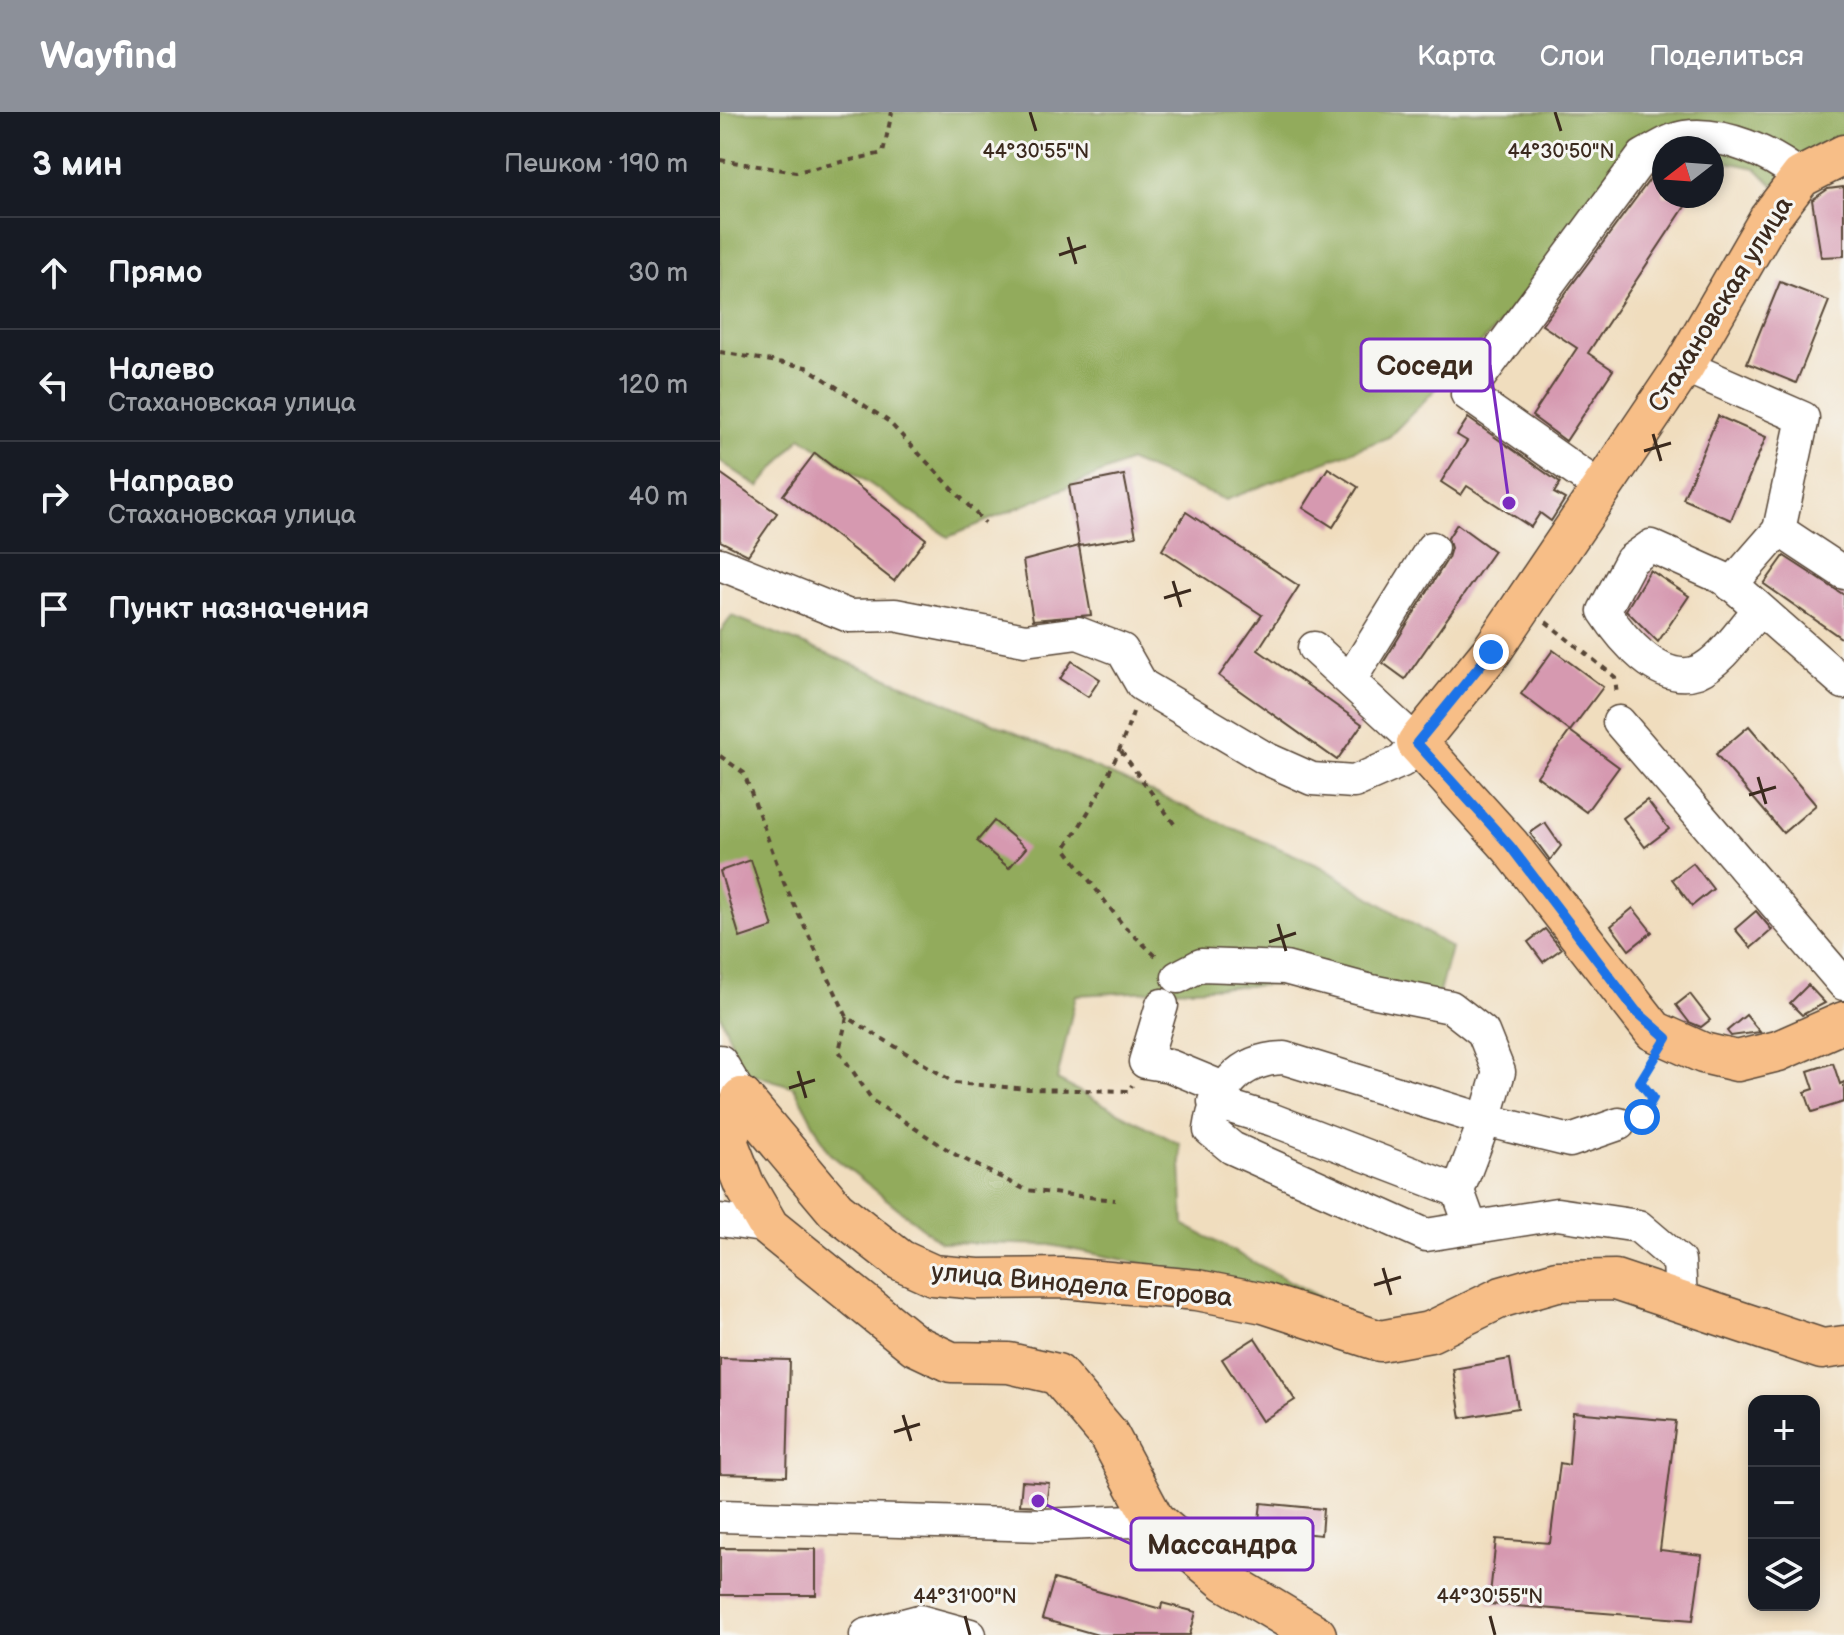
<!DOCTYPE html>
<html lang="ru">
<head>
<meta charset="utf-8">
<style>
  :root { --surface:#171b24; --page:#242831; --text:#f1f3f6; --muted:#9ea1a6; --line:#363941; --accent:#8c9099 }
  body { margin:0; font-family:"Balsamiq Sans",sans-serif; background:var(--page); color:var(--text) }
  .controls { position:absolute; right:24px; bottom:24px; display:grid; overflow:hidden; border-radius:16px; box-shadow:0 4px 12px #0003 }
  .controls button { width:72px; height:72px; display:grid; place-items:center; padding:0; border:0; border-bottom:2px solid var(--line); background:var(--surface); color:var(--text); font:40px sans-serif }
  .compass { position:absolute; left:932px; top:24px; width:72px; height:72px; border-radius:50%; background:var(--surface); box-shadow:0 4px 12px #0003; rotate:253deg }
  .stop { position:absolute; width:24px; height:24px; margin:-18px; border:6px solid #1a73e8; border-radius:50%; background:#fff }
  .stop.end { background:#1a73e8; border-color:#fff; box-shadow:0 2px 8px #0008 }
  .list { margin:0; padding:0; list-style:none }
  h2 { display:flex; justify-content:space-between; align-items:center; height:104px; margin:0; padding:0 32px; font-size:34px }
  h2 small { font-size:26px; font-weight:400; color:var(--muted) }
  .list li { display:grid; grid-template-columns:52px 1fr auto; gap:24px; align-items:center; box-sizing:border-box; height:112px; padding:0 32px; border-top:2px solid var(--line) }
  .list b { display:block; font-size:30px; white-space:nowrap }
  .list p { margin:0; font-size:26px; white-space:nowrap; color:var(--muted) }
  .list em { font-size:26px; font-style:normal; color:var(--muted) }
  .icon { flex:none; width:44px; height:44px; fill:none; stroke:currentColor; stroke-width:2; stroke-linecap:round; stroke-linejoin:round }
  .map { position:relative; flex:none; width:1124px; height:1523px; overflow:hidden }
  header { display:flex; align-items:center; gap:48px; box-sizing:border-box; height:112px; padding:0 40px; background:var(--accent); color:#fff }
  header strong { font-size:38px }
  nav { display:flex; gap:44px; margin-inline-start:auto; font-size:28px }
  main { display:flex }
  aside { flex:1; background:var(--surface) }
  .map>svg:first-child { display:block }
  .forest { fill:#92ab5c; stroke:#666a3d; stroke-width:2 }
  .building { fill:#d699b0 }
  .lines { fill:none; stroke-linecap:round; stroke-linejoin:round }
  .minor-casing { stroke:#564536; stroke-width:35 }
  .major-casing { stroke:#564536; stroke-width:43 }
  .path { stroke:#564536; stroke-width:4; stroke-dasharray:6 6; stroke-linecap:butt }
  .minor { stroke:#fff; stroke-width:32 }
  .major { stroke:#f7be87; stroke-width:40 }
  .route { stroke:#1a73e8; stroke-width:10 }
  .ticks { fill:none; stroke:#3b2a1e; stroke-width:3 }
  .labels { text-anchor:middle; stroke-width:6; stroke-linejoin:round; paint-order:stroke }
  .street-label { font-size:26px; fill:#3b2a1e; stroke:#f6f6f2 }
  .ticks-label { font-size:20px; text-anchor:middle; fill:#3b2a1e; stroke:#f6f6f2; stroke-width:6; stroke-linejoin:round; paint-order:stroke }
  .leader { fill:none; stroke:#7b2cbf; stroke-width:3 }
  .callout-dot { fill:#7b2cbf; stroke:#f6f6f2; stroke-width:3 }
  .callout { fill:#f6f6f2; stroke:#7b2cbf; stroke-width:3 }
  .callout-label { font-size:28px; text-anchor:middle; font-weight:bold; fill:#3b2a1e }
</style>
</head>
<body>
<header>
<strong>Wayfind</strong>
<nav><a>Карта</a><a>Слои</a><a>Поделиться</a></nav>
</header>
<main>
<aside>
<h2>3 мин<small>Пешком · 190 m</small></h2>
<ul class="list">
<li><svg class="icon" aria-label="ahead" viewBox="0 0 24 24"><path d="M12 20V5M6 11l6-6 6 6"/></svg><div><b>Прямо</b></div><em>30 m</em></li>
<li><svg class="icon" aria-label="left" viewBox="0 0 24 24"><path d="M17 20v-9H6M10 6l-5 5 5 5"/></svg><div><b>Налево</b><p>Стахановская улица</p></div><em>120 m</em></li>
<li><svg class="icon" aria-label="right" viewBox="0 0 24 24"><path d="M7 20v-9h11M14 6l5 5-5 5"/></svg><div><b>Направо</b><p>Стахановская улица</p></div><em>40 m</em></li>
<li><svg class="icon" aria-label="arrive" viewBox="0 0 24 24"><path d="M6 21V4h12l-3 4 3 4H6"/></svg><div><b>Пункт назначения</b></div></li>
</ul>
</aside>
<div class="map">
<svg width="1124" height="1523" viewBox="0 0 1124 1523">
  <rect width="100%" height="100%" fill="#f6f6f2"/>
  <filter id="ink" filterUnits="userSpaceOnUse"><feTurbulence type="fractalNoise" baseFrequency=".0125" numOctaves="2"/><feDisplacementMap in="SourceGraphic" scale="16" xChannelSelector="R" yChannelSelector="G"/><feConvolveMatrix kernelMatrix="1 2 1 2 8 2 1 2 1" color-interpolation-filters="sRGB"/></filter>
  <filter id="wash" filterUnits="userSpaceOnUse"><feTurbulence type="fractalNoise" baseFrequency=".006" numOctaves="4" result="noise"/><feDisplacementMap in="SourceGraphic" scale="32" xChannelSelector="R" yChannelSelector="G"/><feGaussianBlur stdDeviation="1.8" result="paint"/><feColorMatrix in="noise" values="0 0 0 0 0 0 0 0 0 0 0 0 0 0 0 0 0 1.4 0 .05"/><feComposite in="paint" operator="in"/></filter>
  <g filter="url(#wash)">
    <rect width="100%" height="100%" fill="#f0ddbe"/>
    <g class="forest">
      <path d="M 0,0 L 1124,0 L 1124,28 L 1096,34 L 1053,73 L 1036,56 L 992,47 L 992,36 L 944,36 L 860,130 L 669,325 L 506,388 L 410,349 L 228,425 L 81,325 L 39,375 L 0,349 Z"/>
      <path d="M 12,504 L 195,577 L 602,755 L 731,836 L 711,911 L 674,897 L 565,872 L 356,883 L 337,968 L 460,1032 L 464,1113 L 605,1188 L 330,1133 L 220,1130 L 109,1041 L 74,975 L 23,959 L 0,902 L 0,520 Z"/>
    </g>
    <g id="blocks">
      <g class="building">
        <path d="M 942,55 L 944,84 L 972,84 L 868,241 L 893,258 L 846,329 L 812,304 L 857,236 L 822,213 L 936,59 Z"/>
        <path d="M 1124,75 L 1124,144 L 1101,145 L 1092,88 L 1108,77 Z"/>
        <path d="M 1060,170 L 1109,189 L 1076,271 L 1027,251 Z"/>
        <path d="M 998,304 L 1046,325 L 1011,408 L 963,387 Z"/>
        <path d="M 748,306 L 840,371 L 834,381 L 845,387 L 831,409 L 820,401 L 811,415 L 747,374 L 741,383 L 721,370 L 747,329 L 737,323 Z"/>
        <path d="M 95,341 L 206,427 L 174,469 L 63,383 Z"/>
        <path d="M 608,356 L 638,375 L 613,415 L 583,396 Z"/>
        <path d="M 0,361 L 57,401 L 28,443 L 0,429 Z"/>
        <path d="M 404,363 L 416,424 L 359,434 L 349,374 Z"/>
        <path d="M 466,400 L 579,474 L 538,538 L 642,612 L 617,648 L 499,564 L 542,503 L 442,438 Z"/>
        <path d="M 737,412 L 774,439 L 685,567 L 663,551 L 728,446 L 731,436 L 728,426 Z"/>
        <path d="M 359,434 L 371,503 L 313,508 L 303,449 Z"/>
        <path d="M 1064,444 L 1124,483 L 1124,528 L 1044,472 Z"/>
        <path d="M 930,458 L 969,484 L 938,530 L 906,498 Z"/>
        <path d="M 833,538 L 883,575 L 850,619 L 801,582 Z"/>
        <path d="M 352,549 L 380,567 L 368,585 L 340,567 Z"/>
        <path d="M 1029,614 L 1096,693 L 1063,721 L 996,642 Z"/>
        <path d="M 850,619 L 899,655 L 866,700 L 817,664 Z"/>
        <path d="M 927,688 L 949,717 L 925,735 L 903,706 Z"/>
        <path d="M 274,709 L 306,736 L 289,756 L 257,729 Z"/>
        <path d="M 825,711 L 841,734 L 830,748 L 810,721 Z"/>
        <path d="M 31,748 L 53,815 L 20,826 L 0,759 Z"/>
        <path d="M 973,751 L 993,777 L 972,794 L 952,767 Z"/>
        <path d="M 913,796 L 932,820 L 909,838 L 891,814 Z"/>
        <path d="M 1036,799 L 1052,818 L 1031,836 L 1015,817 Z"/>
        <path d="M 825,817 L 841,837 L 823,850 L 808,830 Z"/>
        <path d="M 1088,873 L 1105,891 L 1082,903 L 1070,891 Z"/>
        <path d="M 970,882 L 990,908 L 981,915 L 969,910 L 956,893 Z"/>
        <path d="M 1026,903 L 1040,920 L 1011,924 L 1007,919 Z"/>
        <path d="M 1113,951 L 1120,972 L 1124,970 L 1124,990 L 1092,1000 L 1085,980 L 1094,977 L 1088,959 Z"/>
        <path d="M 535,1226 L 575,1288 L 542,1309 L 502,1247 Z"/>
        <path d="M 0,1246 L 70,1248 L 67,1364 L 0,1362 Z"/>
        <path d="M 790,1247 L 798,1296 L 741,1306 L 733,1257 Z"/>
        <path d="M 853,1300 L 956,1309 L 940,1438 L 982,1443 L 973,1508 L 769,1492 L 776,1427 L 830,1431 L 840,1351 L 849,1353 Z"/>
        <path d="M 302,1369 L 329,1371 L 326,1394 L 300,1393 Z"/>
        <path d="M 541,1391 L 603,1397 L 601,1423 L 538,1417 Z"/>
        <path d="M 0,1436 L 96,1437 L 96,1483 L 0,1483 Z"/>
        <path d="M 334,1467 L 441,1497 L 442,1491 L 476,1500 L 470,1523 L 378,1523 L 322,1507 Z"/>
      </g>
    </g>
  </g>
  <g filter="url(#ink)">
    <use href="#blocks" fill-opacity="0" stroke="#564536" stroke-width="2"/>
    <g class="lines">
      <g class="minor-casing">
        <g id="minor">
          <path d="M 964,254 L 1083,306 L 1059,418 L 1124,461"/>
          <path d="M 882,377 L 747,282 L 923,44 C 935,38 951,27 964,25 C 1003,19 1051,41 1081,65"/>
          <path d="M 0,452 L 129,504 L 175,503 L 305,528 L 358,521 L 402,538 L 422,573 L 545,646 L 592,667 L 634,670 L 682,649 L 697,631 L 594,536"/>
          <path d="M 1011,473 L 1059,418"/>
          <path d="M 1038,499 C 1021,518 1001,550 977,560 C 939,573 901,525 884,499 L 911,448 L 931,434 L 1007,468 L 1124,571"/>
          <path d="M 630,568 L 712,436"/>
          <path d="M 899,610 L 1124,872"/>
          <path d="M 458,865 L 481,853 L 565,856 L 651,879 L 731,895 L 763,920 L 779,960 L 765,1008 L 564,946 C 519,947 496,976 490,1018 L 512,1036 L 706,1123 L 837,1102 L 918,1114 L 959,1149 L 961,1187"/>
          <path d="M 442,893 L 425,950 L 450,954 L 501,975"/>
          <path d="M 0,949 L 22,986"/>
          <path d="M 494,990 L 553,1008 L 738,1079 L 751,1115"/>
          <path d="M 738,1079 L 765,1008 L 850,1029 L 899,1012"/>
          <path d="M 0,1108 L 49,1115"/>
          <path d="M 0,1404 L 325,1413 L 434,1408"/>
          <path d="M 146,1523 L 199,1509 L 250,1523"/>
        </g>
      </g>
      <g class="major-casing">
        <g id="major">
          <path d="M 1124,43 L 1081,65 L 1049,107 L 964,254 L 771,540 L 697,631 L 790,734 L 934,919 L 983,941 L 1017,949 L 1058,939 L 1124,910"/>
          <path d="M 22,986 L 116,1098 L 180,1148 L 213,1163 L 258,1167 L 345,1166 L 477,1178 L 544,1191 L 660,1229 L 710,1220 L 782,1185 L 837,1169 L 895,1168 L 1102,1237 L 1124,1234"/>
          <path d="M 22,986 L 7,1029 L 24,1072 L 49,1115 L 195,1233 L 231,1250 L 289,1251 L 337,1262 L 388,1322 L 434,1408 L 506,1469 L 596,1523"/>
        </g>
      </g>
      <g class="path">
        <path d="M 0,48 L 76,60 L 163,41 L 172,0"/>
        <path d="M 0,240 L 86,255 L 168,309 L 265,411"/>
        <path d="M 826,510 L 895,565 L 897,584"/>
        <path d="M 413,600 C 397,650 375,693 345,736 L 402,812 L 439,847"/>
        <path d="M 401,639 L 455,713"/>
        <path d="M 0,644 L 24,661 L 64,771 L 127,905 L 235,971 L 308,977 L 409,979 L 412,973"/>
        <path d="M 127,905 L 119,939 L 153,989 L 236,1043 L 306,1078 L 395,1088"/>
        <path d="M 924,1003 L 933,986 L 920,970 L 932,950"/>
      </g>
      <use href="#minor" class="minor"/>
      <use href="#major" class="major"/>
    </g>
  </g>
  <g class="lines" filter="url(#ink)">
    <path class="route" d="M 771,540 L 697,631 L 790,734 L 916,899 L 947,926 L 920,970 L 933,986 L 922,1005"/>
  </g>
  <path class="ticks" d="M 310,0 L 316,19M 835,0 L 841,19M 348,125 L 356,152M 339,143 L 366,134M 933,322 L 941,349M 924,339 L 951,331M 453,469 L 461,495M 444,486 L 471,478M 1038,665 L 1046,692M 1029,683 L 1056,675M 558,812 L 566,839M 549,830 L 576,821M 78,959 L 86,986M 69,976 L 95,968M 663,1156 L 671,1183M 654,1173 L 681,1165M 183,1303 L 191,1329M 174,1320 L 200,1312M 245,1504 L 250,1523M 770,1504 L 775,1523"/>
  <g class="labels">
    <g class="street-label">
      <text transform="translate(1000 192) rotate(-58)" y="9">Стахановская улица</text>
      <text transform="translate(362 1172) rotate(5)" y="9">улица Винодела Егорова</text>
    </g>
  </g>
  <g class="ticks-label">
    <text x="316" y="46">44°30'55"N</text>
    <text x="841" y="46">44°30'50"N</text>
    <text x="245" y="1491">44°31'00"N</text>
    <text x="770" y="1491">44°30'55"N</text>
  </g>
  <path class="leader" d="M789 391L770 253M318 1389L411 1432"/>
  <g class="callout-dot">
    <circle cx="789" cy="391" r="8"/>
    <circle cx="318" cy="1389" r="8"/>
  </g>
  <g class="callout">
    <rect x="641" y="227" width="129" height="52" rx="8"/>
    <rect x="411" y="1406" width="182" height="52" rx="8"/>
  </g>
  <g class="callout-label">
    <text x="705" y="263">Соседи</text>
    <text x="502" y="1442">Массандра</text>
  </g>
</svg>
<div class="controls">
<button>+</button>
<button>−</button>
<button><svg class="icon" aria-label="layers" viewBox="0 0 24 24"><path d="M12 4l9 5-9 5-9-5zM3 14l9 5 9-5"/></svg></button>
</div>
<svg class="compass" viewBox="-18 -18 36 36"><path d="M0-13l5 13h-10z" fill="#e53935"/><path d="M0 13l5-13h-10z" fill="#9ea1a6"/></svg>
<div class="stop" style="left:922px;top:1005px"></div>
<div class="stop end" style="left:771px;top:540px"></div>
</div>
</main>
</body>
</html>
